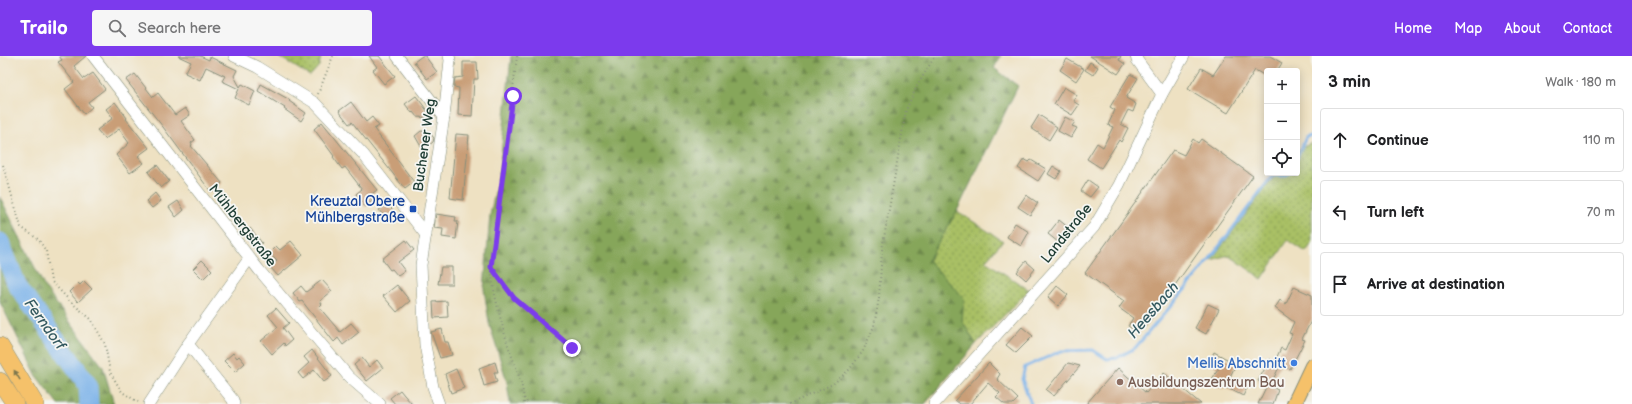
<!DOCTYPE html>
<html lang="en">
<head>
<meta charset="utf-8">
<style>
  :root { --surface:#fff; --page:#f6f6f6; --text:#202124; --muted:#757577; --line:#e0e0e0; --accent:#7c3aed }
  body { margin:0; font-family:"Balsamiq Sans",sans-serif; background:var(--page); color:var(--text) }
  .controls { position:absolute; right:12px; top:12px; display:grid; overflow:hidden; border-radius:4px; box-shadow:0 2px 10px #0003 }
  .controls button { width:36px; height:36px; display:grid; place-items:center; padding:0; border:0; border-bottom:1px solid var(--line); background:var(--surface); color:var(--text); font:20px sans-serif }
  .stop { position:absolute; width:12px; height:12px; margin:-9px; border:3px solid #7c3aed; border-radius:50%; background:#fff }
  .stop.end { background:#7c3aed; border-color:#fff; box-shadow:0 1px 4px #0008 }
  .list { margin:0; padding:0; list-style:none }
  h2 { display:flex; justify-content:space-between; align-items:center; height:52px; margin:0; padding:0 16px; font-size:17px }
  h2 small { font-size:13px; font-weight:400; color:var(--muted) }
  .list li { display:grid; grid-template-columns:26px 1fr auto; gap:12px; align-items:center; box-sizing:border-box; height:64px; margin:0 8px 8px; padding:0 8px; border:1px solid var(--line); border-radius:4px }
  .list b { display:block; font-size:15px; white-space:nowrap }
  .list em { font-size:13px; font-style:normal; color:var(--muted) }
  .icon { flex:none; width:22px; height:22px; fill:none; stroke:currentColor; stroke-width:2; stroke-linecap:round; stroke-linejoin:round }
  .map { position:relative; flex:none; width:1312px; height:348px; overflow:hidden }
  header { display:flex; align-items:center; gap:24px; box-sizing:border-box; height:56px; padding:0 20px; background:var(--accent); color:#fff }
  header strong { font-size:19px }
  nav { display:flex; gap:22px; margin-inline-start:auto; font-size:14px }
  .search { width:280px; height:36px; background:var(--page); display:flex; align-items:center; gap:10px; box-sizing:border-box; padding:0 14px; border-radius:4px; color:var(--muted); font-size:15px }
  main { display:flex }
  aside { flex:1; background:var(--surface) }
  .map>svg:first-child { display:block }
  .grass { fill:url(#grass-dots); stroke:#647e4c }
  .forest { fill:url(#forest-firs); stroke:#527247 }
  .lines { fill:none; stroke-linecap:round; stroke-linejoin:round }
  .stream { stroke:#78b0e8; stroke-width:3 }
  .river { stroke:#78b0e8; stroke-width:19 }
  .building { fill:#c99e77 }
  .minor-casing { stroke:#868f7b; stroke-width:12 }
  .major-casing { stroke:#868f7b; stroke-width:16 }
  .highway-casing { stroke:#868f7b; stroke-width:18 }
  .path { stroke:#868f7b; stroke-width:2; stroke-dasharray:1 3; stroke-linecap:butt }
  .minor { stroke:#fff; stroke-width:11 }
  .major { stroke:#f5c16b; stroke-width:14 }
  .highway { stroke:#f5c16b; stroke-width:17 }
  .oneway { fill:#7f784d }
  .route { stroke:#7c3aed; stroke-width:5 }
  .transit-dot { fill:#1a4fb4; stroke:#f6f6f2; stroke-width:1.5 }
  .shop-dot { fill:#3f7fe0; stroke:#f6f6f2; stroke-width:1.5 }
  .education-dot { fill:#8d6e63; stroke:#f6f6f2; stroke-width:1.5 }
  .labels { text-anchor:middle; stroke-width:3.5; stroke-linejoin:round; paint-order:stroke }
  .street-label { font-size:14px; fill:#1f3d34; stroke:#f6f6f2 }
  .transit-label { font-size:14px; fill:#164399; stroke:#f6f6f2; text-anchor:end }
  .shop-label { font-size:14px; fill:#366cbe; stroke:#f6f6f2; text-anchor:end }
  .education-label { font-size:14px; fill:#785e54; stroke:#f6f6f2; text-anchor:start }
  .water-label { font-size:15px; font-style:italic; fill:#355a61; stroke:#f6f6f2 }
</style>
</head>
<body>
<header>
<strong>Trailo</strong>
<div class="search"><svg class="icon" aria-label="search" viewBox="0 0 24 24"><circle cx="10" cy="10" r="6"/><path d="M15 15l6 6"/></svg>Search here</div>
<nav><a>Home</a><a>Map</a><a>About</a><a>Contact</a></nav>
</header>
<main>
<div class="map">
<svg width="1312" height="348" viewBox="0 0 1312 348">
  <defs>
    <pattern id="grass-dots" width="8" height="8" patternUnits="userSpaceOnUse"><rect width="8" height="8" fill="#a9c065"/><path d="M2 2h.1M6 6h.1" fill="none" stroke="#899d54" stroke-width="1.8" stroke-linecap="round"/></pattern>
    <pattern id="forest-firs" width="22" height="20" patternUnits="userSpaceOnUse"><rect width="22" height="20" fill="#86a65a"/><path d="M5 1l3.5 6h-7zM16 11l3.5 6h-7z" fill="#6d884b"/></pattern>
  </defs>
  <rect width="100%" height="100%" fill="#f6f6f2"/>
  <filter id="ink" filterUnits="userSpaceOnUse"><feTurbulence type="fractalNoise" baseFrequency=".025" numOctaves="2"/><feDisplacementMap in="SourceGraphic" scale="8" xChannelSelector="R" yChannelSelector="G"/><feConvolveMatrix kernelMatrix="1 2 1 2 8 2 1 2 1" color-interpolation-filters="sRGB"/></filter>
  <filter id="wash" filterUnits="userSpaceOnUse"><feTurbulence type="fractalNoise" baseFrequency=".012" numOctaves="4" result="noise"/><feDisplacementMap in="SourceGraphic" scale="16" xChannelSelector="R" yChannelSelector="G"/><feGaussianBlur stdDeviation="0.9" result="paint"/><feColorMatrix in="noise" values="0 0 0 0 0 0 0 0 0 0 0 0 0 0 0 0 0 1.4 0 .05"/><feComposite in="paint" operator="in"/></filter>
  <g filter="url(#wash)">
    <rect width="100%" height="100%" fill="#eee1c2"/>
    <g class="grass">
      <path d="M 278,0 L 321,0 L 319,10 L 310,20 Z"/>
      <path d="M 1312,87 L 1312,187 L 1306,196 L 1288,184 L 1262,223 L 1229,199 L 1211,204 L 1277,117 L 1297,117 L 1297,94 Z"/>
      <path d="M 957,155 L 1003,185 L 985,205 L 1029,234 L 976,288 L 962,265 L 963,242 L 928,205 Z"/>
    </g>
    <g class="forest">
      <path d="M 511,0 L 1001,0 L 994,12 L 1018,30 L 957,155 L 928,204 L 964,242 L 962,265 L 976,288 L 925,348 L 510,348 L 507,326 L 489,267 L 484,233 L 490,159 L 499,119 Z"/>
      <path d="M 0,141 L 45,232 L 103,311 L 114,348 L 58,348 L 37,321 L 0,246 Z"/>
    </g>
    <g class="lines">
      <g class="stream">
        <path d="M 1297,102 L 1306,81 L 1312,80"/>
        <path d="M 1031,348 L 1022,323 L 1025,311 L 1061,295 L 1093,294 L 1107,303 L 1117,302 L 1135,292 L 1200,216 L 1272,120 L 1283,120 L 1290,117"/>
      </g>
      <path class="river" d="M 0,186 L 17,229 L 88,329 L 89,348"/>
    </g>
    <g id="blocks">
      <g class="building">
        <path d="M 59,0 L 86,0 L 74,10 L 84,23 L 93,17 L 105,33 L 88,46 L 92,51 L 84,58 L 65,33 L 74,26 L 58,6 L 62,4 Z"/>
        <path d="M 178,0 L 200,0 L 209,4 L 210,1 L 237,14 L 234,20 L 240,31 L 242,28 L 255,35 L 249,49 L 235,42 L 239,33 L 222,25 L 225,20 L 206,11 L 200,24 L 185,17 L 191,6 Z"/>
        <path d="M 369,0 L 379,0 L 395,20 L 384,28 L 373,14 L 377,11 Z"/>
        <path d="M 422,0 L 425,0 L 437,16 L 427,23 L 414,6 Z"/>
        <path d="M 1090,0 L 1121,0 L 1119,4 L 1125,8 L 1118,18 Z"/>
        <path d="M 1226,0 L 1270,0 L 1282,7 L 1277,15 L 1267,15 L 1267,21 L 1255,14 L 1228,57 L 1188,33 L 1201,12 L 1213,19 Z"/>
        <path d="M 1067,3 L 1084,13 L 1076,25 L 1060,14 Z"/>
        <path d="M 463,6 L 477,6 L 478,23 L 474,23 L 472,60 L 458,59 L 459,32 L 454,31 L 454,28 L 455,22 L 463,21 Z"/>
        <path d="M 1090,6 L 1098,11 L 1093,19 L 1085,14 Z"/>
        <path d="M 135,18 L 153,41 L 158,37 L 175,59 L 185,52 L 190,59 L 181,65 L 195,84 L 191,87 L 192,89 L 191,90 L 222,127 L 211,136 L 163,71 L 126,24 Z"/>
        <path d="M 1130,18 L 1138,22 L 1126,42 L 1136,48 L 1133,56 L 1128,54 L 1121,68 L 1128,72 L 1121,86 L 1119,84 L 1101,112 L 1087,103 L 1097,87 L 1103,91 L 1113,71 L 1108,69 L 1115,54 L 1110,51 Z"/>
        <path d="M 261,28 L 290,44 L 289,45 L 306,57 L 301,65 L 284,53 L 285,52 L 258,35 Z"/>
        <path d="M 1064,31 L 1077,39 L 1073,45 L 1079,49 L 1072,59 L 1054,48 Z"/>
        <path d="M 416,40 L 423,49 L 432,62 L 417,61 L 413,56 L 412,57 L 405,48 Z"/>
        <path d="M 115,46 L 127,62 L 126,63 L 149,92 L 138,100 L 144,107 L 130,117 L 116,99 L 129,87 L 119,73 L 105,83 L 97,74 L 113,62 L 106,53 Z"/>
        <path d="M 351,46 L 366,66 L 372,61 L 379,70 L 374,73 L 414,126 L 405,133 L 352,66 L 349,68 L 339,55 Z"/>
        <path d="M 1039,59 L 1057,71 L 1049,84 L 1031,72 Z"/>
        <path d="M 1065,61 L 1075,66 L 1072,70 L 1077,72 L 1071,82 L 1058,75 Z"/>
        <path d="M 322,66 L 377,134 L 369,140 L 373,145 L 365,151 L 356,138 L 362,133 L 345,111 L 342,113 L 333,101 L 334,100 L 314,73 Z"/>
        <path d="M 421,75 L 429,76 L 434,82 L 433,86 L 423,94 L 415,80 Z"/>
        <path d="M 456,78 L 469,79 L 463,144 L 450,142 Z"/>
        <path d="M 1193,83 L 1198,87 L 1201,83 L 1253,120 L 1145,271 L 1140,267 L 1135,275 L 1128,270 L 1133,262 L 1119,252 L 1124,245 L 1085,217 L 1173,94 L 1184,99 Z"/>
        <path d="M 1024,103 L 1029,106 L 1031,104 L 1046,113 L 1038,125 L 1018,112 Z"/>
        <path d="M 157,109 L 169,125 L 161,132 L 148,116 Z"/>
        <path d="M 1053,110 L 1061,115 L 1056,123 L 1048,118 Z"/>
        <path d="M 1088,124 L 1098,131 L 1090,141 L 1081,135 Z"/>
        <path d="M 155,137 L 161,145 L 152,152 L 146,145 Z"/>
        <path d="M 1026,139 L 1038,147 L 1030,159 L 1018,151 Z"/>
        <path d="M 178,145 L 184,154 L 176,161 L 169,151 Z"/>
        <path d="M 388,148 L 395,157 L 386,163 L 379,154 Z"/>
        <path d="M 436,158 L 456,161 L 455,165 L 458,165 L 456,183 L 442,181 L 443,173 L 434,172 Z"/>
        <path d="M 1059,164 L 1069,172 L 1058,186 L 1048,178 Z"/>
        <path d="M 1015,167 L 1029,176 L 1021,190 L 1007,181 Z"/>
        <path d="M 250,172 L 262,187 L 255,192 L 243,178 Z"/>
        <path d="M 406,184 L 414,194 L 398,206 L 405,215 L 398,220 L 392,213 L 390,214 L 382,203 Z"/>
        <path d="M 291,185 L 303,199 L 278,220 L 270,211 L 277,205 L 269,197 L 276,190 L 280,194 Z"/>
        <path d="M 202,204 L 212,214 L 203,223 L 193,213 Z"/>
        <path d="M 1026,205 L 1035,213 L 1026,224 L 1017,216 Z"/>
        <path d="M 441,211 L 452,211 L 452,228 L 438,228 Z"/>
        <path d="M 322,224 L 332,235 L 320,245 L 322,248 L 319,251 L 340,276 L 351,267 L 359,276 L 343,289 L 338,282 L 334,286 L 302,245 L 300,246 L 293,237 L 301,230 L 306,236 Z"/>
        <path d="M 84,225 L 92,233 L 78,246 L 69,236 L 78,227 L 80,229 Z"/>
        <path d="M 397,229 L 410,245 L 397,256 L 383,240 Z"/>
        <path d="M 1057,230 L 1068,239 L 1058,250 L 1048,241 Z"/>
        <path d="M 1294,231 L 1312,239 L 1312,263 L 1302,283 L 1305,284 L 1290,313 L 1280,309 L 1270,330 L 1258,325 L 1270,303 L 1275,305 L 1281,292 L 1285,294 L 1292,278 L 1289,277 L 1294,266 L 1275,252 L 1280,244 L 1286,248 Z"/>
        <path d="M 447,245 L 448,261 L 434,262 L 433,246 Z"/>
        <path d="M 1208,248 L 1219,253 L 1206,278 L 1195,272 Z"/>
        <path d="M 276,252 L 289,267 L 283,272 L 292,284 L 285,290 L 284,287 L 272,298 L 261,285 L 278,271 L 268,259 Z"/>
        <path d="M 1022,271 L 1033,280 L 1016,297 L 1006,289 Z"/>
        <path d="M 442,273 L 445,286 L 448,286 L 452,299 L 440,302 L 431,276 Z"/>
        <path d="M 312,294 L 332,320 L 324,326 L 314,314 L 303,323 L 298,317 L 309,307 L 304,301 Z"/>
        <path d="M 1214,296 L 1236,308 L 1229,323 L 1247,332 L 1243,340 L 1224,330 L 1223,332 L 1215,328 L 1217,325 L 1212,323 L 1219,312 L 1209,306 Z"/>
        <path d="M 233,297 L 237,302 L 239,300 L 245,307 L 235,316 L 224,305 Z"/>
        <path d="M 362,302 L 369,311 L 377,304 L 383,312 L 367,325 L 354,309 Z"/>
        <path d="M 495,306 L 498,316 L 494,316 L 497,326 L 484,330 L 479,312 Z"/>
        <path d="M 989,307 L 1000,318 L 997,323 L 1018,343 L 1013,348 L 1004,348 L 996,341 L 1000,337 L 988,327 L 970,348 L 960,348 L 955,344 Z"/>
        <path d="M 1068,307 L 1080,310 L 1054,340 L 1046,334 Z"/>
        <path d="M 1118,312 L 1146,337 L 1164,317 L 1201,348 L 1086,348 Z"/>
        <path d="M 456,313 L 464,332 L 451,337 L 445,318 Z"/>
        <path d="M 1267,329 L 1278,334 L 1273,348 L 1258,348 Z"/>
        <path d="M 400,334 L 404,339 L 412,348 L 395,348 L 390,342 Z"/>
      </g>
    </g>
  </g>
  <g filter="url(#ink)">
    <use href="#blocks" fill-opacity="0" stroke="#868f7b" stroke-width="1"/>
    <g class="lines">
      <g class="minor-casing">
        <g id="minor">
          <path d="M 93,0 L 259,214 L 349,321 L 380,348"/>
          <path d="M 234,0 L 257,11 L 315,47 L 363,98 L 426,179"/>
          <path d="M 397,0 L 444,61"/>
          <path d="M 1136,0 L 1137,4 L 1162,38"/>
          <path d="M 188,288 L 233,344 L 234,348"/>
          <path d="M 149,348 L 188,288 L 249,203"/>
          <path d="M 439,348 L 433,331 L 425,289 L 421,209 L 444,61 L 450,4 L 449,0"/>
          <path d="M 934,348 L 1094,171 L 1119,129 L 1162,38 L 1184,0"/>
        </g>
      </g>
      <g class="major-casing">
        <path id="major" d="M 1294,348 L 1312,310"/>
      </g>
      <g class="highway-casing">
        <g id="highway">
          <path d="M 0,290 L 35,348"/>
          <path d="M 0,325 L 15,348"/>
        </g>
      </g>
      <g class="path">
        <path d="M 517,0 L 491,211 C 493,236 500,261 507,286 C 513,306 524,327 524,348"/>
        <path d="M 318,38 L 333,0"/>
        <path d="M 3,109 L 21,171 L 39,184 L 46,195 L 51,225 L 72,247 L 91,263 L 105,288 L 110,316 L 122,336 L 138,346"/>
        <path d="M 492,212 L 514,242 L 561,282 L 572,292 L 583,307"/>
        <path d="M 524,342 L 528,348"/>
        <path d="M 790,348 L 833,328 L 850,313 L 863,295 L 874,270 L 879,242 L 882,194 L 906,54 L 917,30 L 935,0"/>
      </g>
      <use href="#minor" class="minor"/>
      <use href="#major" class="major"/>
      <use href="#highway" class="highway"/>
    </g>
    <defs><path id="oneway-solid" d="M-6-.8H1V-3.2L6.5 0L1 3.2V.8H-6Z"/></defs>
    <use class="oneway" href="#oneway-solid" transform="translate(17 319) rotate(-121)"/>
  </g>
  <g class="lines" filter="url(#ink)">
    <path class="route" d="M 513,40 L 491,211 L 514,242 L 572,292"/>
  </g>
  <rect class="transit-dot" x="409" y="149" width="8" height="8" rx="2"/>
  <circle class="shop-dot" cx="1294" cy="307" r="4"/>
  <circle class="education-dot" cx="1120" cy="326" r="4"/>
  <g class="labels">
    <g class="street-label">
      <text transform="translate(424 89) rotate(-82)" y="5">Buchener Weg</text>
      <text transform="translate(243 169) rotate(52)" y="5">Mühlbergstraße</text>
      <text transform="translate(1066 177) rotate(-51)" y="5">Landstraße</text>
    </g>
    <g class="transit-label">
      <text x="405" y="150">Kreuztal Obere<tspan x="405" dy="16">Mühlbergstraße</tspan></text>
    </g>
    <g class="shop-label">
      <text x="1286" y="312">Mellis Abschnitt</text>
    </g>
    <g class="education-label">
      <text x="1128" y="331">Ausbildungszentrum Bau</text>
    </g>
    <g class="water-label">
      <text transform="translate(1153 254) rotate(-49)" y="5">Heesbach</text>
      <text transform="translate(45 268) rotate(54)" y="5">Ferndorf</text>
    </g>
  </g>
</svg>
<div class="controls">
<button>+</button>
<button>−</button>
<button><svg class="icon" aria-label="locate" viewBox="0 0 24 24"><circle cx="12" cy="12" r="6"/><path d="M12 2v4M12 18v4M2 12h4M18 12h4"/></svg></button>
</div>
<div class="stop" style="left:513px;top:40px"></div>
<div class="stop end" style="left:572px;top:292px"></div>
</div>
<aside>
<h2>3 min<small>Walk · 180 m</small></h2>
<ul class="list">
<li><svg class="icon" aria-label="ahead" viewBox="0 0 24 24"><path d="M12 20V5M6 11l6-6 6 6"/></svg><div><b>Continue</b></div><em>110 m</em></li>
<li><svg class="icon" aria-label="left" viewBox="0 0 24 24"><path d="M17 20v-9H6M10 6l-5 5 5 5"/></svg><div><b>Turn left</b></div><em>70 m</em></li>
<li><svg class="icon" aria-label="arrive" viewBox="0 0 24 24"><path d="M6 21V4h12l-3 4 3 4H6"/></svg><div><b>Arrive at destination</b></div></li>
</ul>
</aside>
</main>
</body>
</html>
